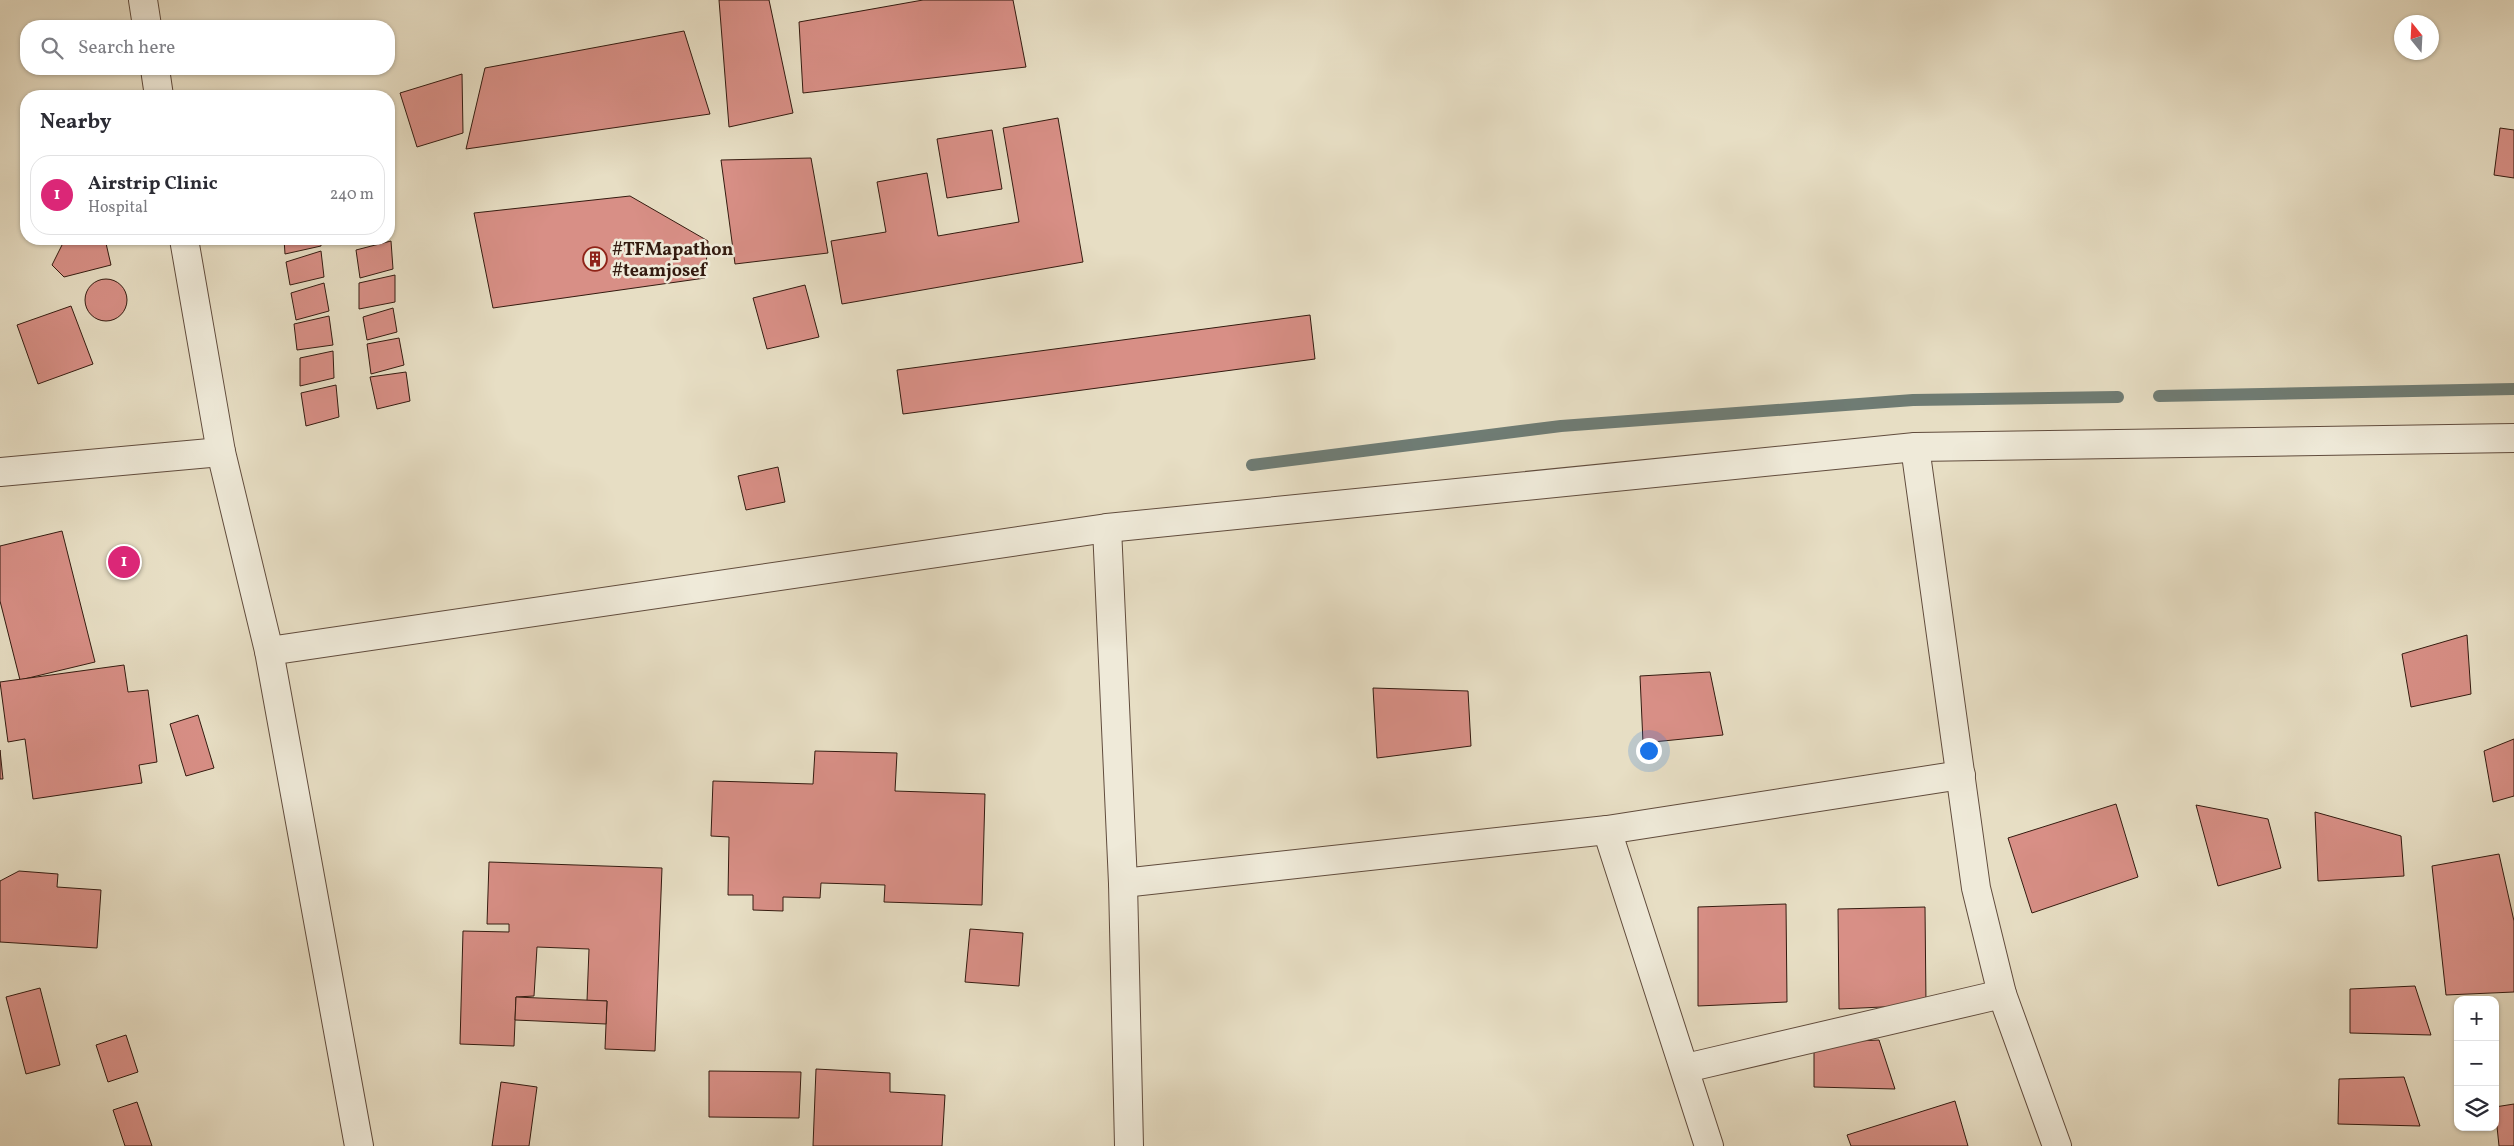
<!DOCTYPE html>
<html lang="en">
<head>
<meta charset="utf-8">
<style>
  :root { --surface:#fff; --page:#f2f2f3; --text:#2b2b33; --muted:#7c7c81; --line:#e1e1e2; --accent:#db2777 }
  body { margin:0; font-family:Vollkorn,serif; background:var(--page); color:var(--text) }
  .controls { position:absolute; right:15px; bottom:15px; display:grid; overflow:hidden; border-radius:10px; box-shadow:0 1px 4px #0004 }
  .controls button { width:45px; height:45px; display:grid; place-items:center; padding:0; border:0; border-bottom:1px solid var(--line); background:var(--surface); color:var(--text); font:25px sans-serif }
  .compass { position:absolute; left:2394px; top:15px; width:45px; height:45px; border-radius:50%; background:var(--surface); box-shadow:0 1px 4px #0004; rotate:342deg }
  .you { position:absolute; left:1648px; top:750px; width:18px; height:18px; margin:-12px; border:4px solid #fff; border-radius:50%; background:#1a73e8; box-shadow:0 0 0 8px #1a73e833 }
  .badge { display:grid; place-items:center; width:32px; height:32px; border-radius:50%; background:var(--accent); color:#fff; font-size:16px; font-weight:700 }
  .pin { position:absolute; translate:-50% -50%; border:2px solid #fff; box-shadow:0 1px 5px #0006 }
  .list { margin:0; padding:0; list-style:none }
  h2 { display:flex; justify-content:space-between; align-items:center; height:65px; margin:0; padding:0 20px; font-size:21px }
  h2 small { font-size:16px; font-weight:400; color:var(--muted) }
  .list li { display:grid; grid-template-columns:32px 1fr auto; gap:15px; align-items:center; box-sizing:border-box; height:80px; margin:0 10px 10px; padding:0 10px; border:1px solid var(--line); border-radius:20px }
  .list b { display:block; font-size:19px; white-space:nowrap }
  .list p { margin:0; font-size:16px; white-space:nowrap; color:var(--muted) }
  .list em { font-size:16px; font-style:normal; color:var(--muted) }
  .icon { flex:none; width:28px; height:28px; fill:none; stroke:currentColor; stroke-width:2; stroke-linecap:round; stroke-linejoin:round }
  .map { position:relative; flex:none; width:2514px; height:1146px; overflow:hidden }
  .search { position:absolute; background:var(--surface); box-shadow:0 1px 4px #0004; left:20px; top:20px; width:375px; height:55px; display:flex; align-items:center; gap:12px; box-sizing:border-box; padding:0 18px; border-radius:20px; color:var(--muted); font-size:19px }
  .panel { position:absolute; background:var(--surface); box-shadow:0 1px 4px #0004; left:20px; top:90px; width:375px; height:155px; border-radius:20px }
  .map>svg:first-child { display:block }
  .lines { fill:none; stroke-linecap:round; stroke-linejoin:round }
  .stream { stroke:#6f7c74; stroke-width:12 }
  .building { fill:#d88f86; stroke:#341b10 }
  .minor-casing { stroke:#614c3d; stroke-width:30 }
  .minor { stroke:#efead9; stroke-width:28 }
  .labels { text-anchor:middle; stroke-width:5; stroke-linejoin:round; paint-order:stroke }
  .poi-label { font-size:18px; font-weight:bold; fill:#341b10; stroke:#efead9; text-anchor:start }
</style>
</head>
<body>
<div class="map">
<svg width="2514" height="1146" viewBox="0 0 2514 1146">
  <rect width="100%" height="100%" fill="#e7dec4"/>
  <filter id="stains"><feTurbulence type="fractalNoise" baseFrequency=".004" numOctaves="4"/><feColorMatrix values="0 0 0 0 .2 0 0 0 0 .09 0 0 0 0 .02 0 0 0 .5 -.17"/></filter>
  <radialGradient id="worn" r=".72"><stop offset=".6" stop-color="#630" stop-opacity="0"/><stop offset="1" stop-color="#630" stop-opacity=".3"/></radialGradient>
  <g class="lines">
    <g class="stream">
      <path d="M 2159,396 L 2514,389"/>
      <path d="M 1252,465 L 1561,426 L 1913,400 L 2118,397"/>
    </g>
  </g>
  <g class="building">
    <path d="M 719,0 L 769,0 L 793,113 L 729,127 Z"/>
    <path d="M 923,0 L 1013,0 L 1026,67 L 803,93 L 799,22 Z"/>
    <path d="M 684,31 L 710,114 L 466,149 L 485,68 Z"/>
    <path d="M 462,74 L 463,133 L 417,147 L 400,93 Z"/>
    <path d="M 1058,118 L 1083,262 L 842,304 L 831,241 L 886,232 L 877,182 L 927,173 L 938,236 L 1019,222 L 1003,128 Z"/>
    <path d="M 26,123 L 26,152 L 22,129 Z"/>
    <path d="M 2500,128 L 2514,130 L 2514,178 L 2494,175 Z"/>
    <path d="M 992,130 L 1002,189 L 947,198 L 937,139 Z"/>
    <path d="M 811,158 L 828,253 L 735,264 L 721,160 Z"/>
    <path d="M 630,196 L 708,241 L 705,278 L 493,308 L 474,213 Z"/>
    <path d="M 65,239 L 105,239 L 111,265 L 64,277 L 52,265 Z"/>
    <path d="M 284,239 L 321,239 L 321,246 L 285,254 Z"/>
    <path d="M 354,239 L 377,239 L 355,244 Z"/>
    <path d="M 391,241 L 393,269 L 360,278 L 356,250 Z"/>
    <path d="M 321,251 L 324,277 L 290,285 L 286,262 Z"/>
    <path d="M 395,275 L 395,302 L 359,309 L 359,283 Z"/>
    <circle cx="106" cy="300" r="21"/>
    <path d="M 324,283 L 329,311 L 296,320 L 291,293 Z"/>
    <path d="M 805,285 L 819,337 L 767,349 L 753,298 Z"/>
    <path d="M 71,306 L 93,364 L 38,384 L 17,325 Z"/>
    <path d="M 393,308 L 397,332 L 367,340 L 363,317 Z"/>
    <path d="M 1310,315 L 1315,359 L 903,414 L 897,370 Z"/>
    <path d="M 329,316 L 333,345 L 297,350 L 294,324 Z"/>
    <path d="M 399,338 L 404,365 L 371,374 L 367,344 Z"/>
    <path d="M 333,351 L 334,378 L 300,386 L 300,358 Z"/>
    <path d="M 406,372 L 410,401 L 377,409 L 370,377 Z"/>
    <path d="M 336,385 L 339,417 L 306,426 L 301,393 Z"/>
    <path d="M 778,467 L 785,502 L 746,510 L 738,476 Z"/>
    <path d="M 62,531 L 95,662 L 20,680 L 0,601 L 0,546 Z"/>
    <path d="M 2467,635 L 2471,694 L 2411,707 L 2402,654 Z"/>
    <path d="M 124,665 L 128,692 L 148,690 L 157,762 L 139,765 L 142,783 L 33,799 L 25,739 L 8,742 L 0,682 Z"/>
    <path d="M 1710,672 L 1723,735 L 1643,743 L 1640,676 Z"/>
    <path d="M 1373,688 L 1468,691 L 1471,746 L 1377,758 Z"/>
    <path d="M 198,715 L 214,768 L 186,776 L 170,724 Z"/>
    <path d="M 2514,739 L 2514,796 L 2493,802 L 2484,751 Z"/>
    <path d="M 0,750 L 3,779 L 0,779 Z"/>
    <path d="M 815,751 L 897,753 L 895,791 L 985,794 L 982,905 L 884,902 L 885,885 L 821,883 L 820,898 L 783,897 L 783,911 L 753,910 L 753,895 L 728,895 L 729,837 L 711,836 L 713,781 L 813,784 Z"/>
    <path d="M 2116,804 L 2138,877 L 2032,913 L 2008,838 Z"/>
    <path d="M 2196,805 L 2268,819 L 2281,868 L 2218,886 Z"/>
    <path d="M 2315,812 L 2401,836 L 2404,876 L 2318,881 Z"/>
    <path d="M 2499,854 L 2514,921 L 2514,992 L 2446,995 L 2432,866 Z"/>
    <path d="M 489,862 L 662,868 L 655,1051 L 605,1049 L 607,1001 L 587,1001 L 589,949 L 537,947 L 534,996 L 516,997 L 514,1046 L 460,1044 L 463,931 L 509,932 L 509,924 L 487,924 Z"/>
    <path d="M 19,871 L 58,874 L 57,887 L 101,890 L 97,948 L 0,942 L 0,881 Z"/>
    <path d="M 1786,904 L 1787,1002 L 1698,1006 L 1698,907 Z"/>
    <path d="M 1925,907 L 1926,1005 L 1839,1009 L 1838,909 Z"/>
    <path d="M 970,929 L 1023,933 L 1019,986 L 965,982 Z"/>
    <path d="M 2415,986 L 2431,1035 L 2350,1033 L 2350,989 Z"/>
    <path d="M 40,988 L 60,1065 L 26,1074 L 6,997 Z"/>
    <path d="M 516,997 L 607,1001 L 606,1024 L 515,1020 Z"/>
    <path d="M 126,1035 L 138,1072 L 108,1082 L 96,1045 Z"/>
    <path d="M 1879,1040 L 1895,1089 L 1814,1087 L 1814,1043 Z"/>
    <path d="M 816,1069 L 890,1073 L 890,1092 L 945,1095 L 942,1146 L 813,1146 Z"/>
    <path d="M 709,1071 L 801,1072 L 799,1118 L 709,1117 Z"/>
    <path d="M 2404,1077 L 2420,1126 L 2338,1124 L 2339,1079 Z"/>
    <path d="M 501,1082 L 537,1087 L 529,1146 L 492,1146 Z"/>
    <path d="M 1955,1101 L 1968,1146 L 1851,1146 L 1847,1135 Z"/>
    <path d="M 137,1102 L 152,1146 L 125,1146 L 113,1110 Z"/>
    <path d="M 2514,1104 L 2514,1146 L 2499,1146 L 2495,1107 Z"/>
  </g>
  <g class="lines">
    <g class="minor-casing">
      <g id="minor">
        <path d="M 143,0 L 147,26"/>
        <path d="M 155,69 L 159,96"/>
        <path d="M 184,239 L 221,452 L 269,651 L 359,1146"/>
        <path d="M 1915,447 L 1976,888 L 2002,994 L 2057,1146"/>
        <path d="M 0,472 L 221,452"/>
        <path d="M 1107,528 L 1123,883 L 1129,1146"/>
        <path d="M 269,651 L 1107,528 L 1915,447 L 2514,438"/>
        <path d="M 1607,830 L 1709,1146"/>
        <path d="M 1123,883 L 1607,830 L 1961,775"/>
        <path d="M 1686,1068 L 2002,994"/>
      </g>
    </g>
    <use href="#minor" class="minor"/>
  </g>
  <defs>
    <g id="building-ring" transform="scale(1.25)"><circle r="9.5" fill="#efead9" stroke="#8f2418" stroke-width="1.5"/><path d="M-4-6H4V6H1V3H-1V6H-4ZM-2.5-4.3h1.7v1.8h-1.7ZM.8-4.3h1.7v1.8H.8ZM-2.5-1h1.7V.8h-1.7ZM.8-1h1.7V.8H.8Z" fill="#8f2418"/></g>
  </defs>
  <g fill-rule="evenodd">
    <use href="#building-ring" x="595" y="259"/>
  </g>
  <g class="labels">
    <g class="poi-label">
      <text x="612" y="255">#TFMapathon<tspan x="612" dy="21">#teamjosef</tspan></text>
    </g>
  </g>
  <rect width="100%" height="100%" filter="url(#stains)"/>
  <rect width="100%" height="100%" fill="url(#worn)"/>
</svg>
<div class="controls">
<button>+</button>
<button>−</button>
<button><svg class="icon" aria-label="layers" viewBox="0 0 24 24"><path d="M12 4l9 5-9 5-9-5zM3 14l9 5 9-5"/></svg></button>
</div>
<svg class="compass" viewBox="-18 -18 36 36"><path d="M0-13l5 13h-10z" fill="#e53935"/><path d="M0 13l5-13h-10z" fill="#7c7c81"/></svg>
<div class="you"></div>
<div class="pin badge" style="left:124px;top:562px">1</div>
<div class="search"><svg class="icon" aria-label="search" viewBox="0 0 24 24"><circle cx="10" cy="10" r="6"/><path d="M15 15l6 6"/></svg>Search here</div>
<section class="panel">
<h2>Nearby<small></small></h2>
<ul class="list">
<li><span class="badge">1</span><div><b>Airstrip Clinic</b><p>Hospital</p></div><em>240 m</em></li>
</ul>
</section>
</div>
</body>
</html>
